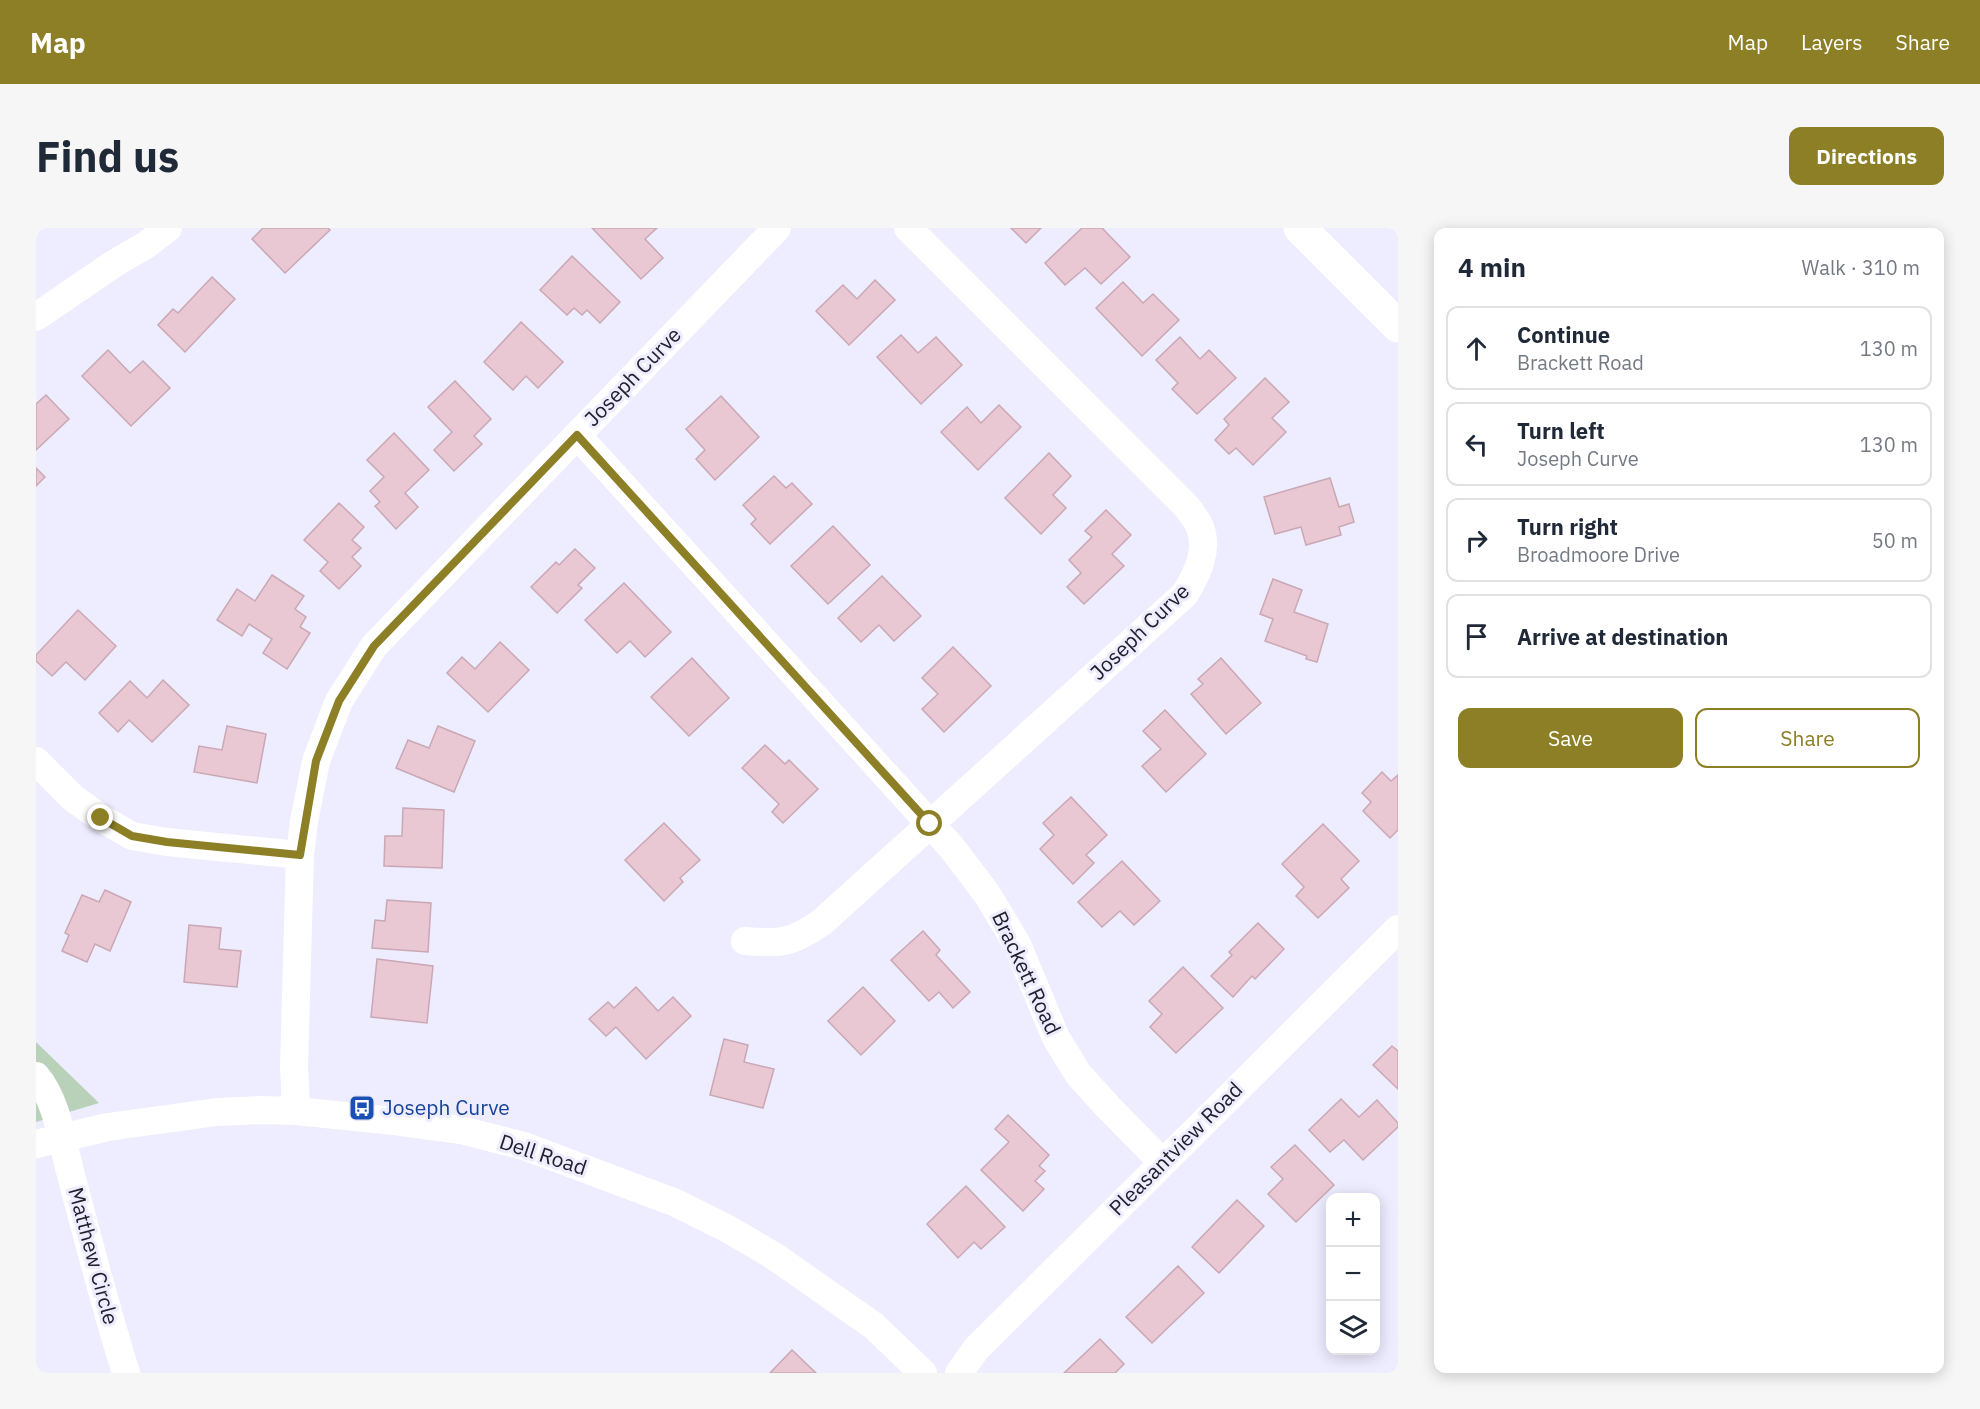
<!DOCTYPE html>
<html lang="en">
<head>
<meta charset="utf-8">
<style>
  :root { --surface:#fff; --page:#f6f6f7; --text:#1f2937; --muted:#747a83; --line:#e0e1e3; --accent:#8c7f26 }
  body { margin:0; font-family:"IBM Plex Sans",sans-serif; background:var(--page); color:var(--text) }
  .controls { position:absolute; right:18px; bottom:18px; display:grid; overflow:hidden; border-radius:12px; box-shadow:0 3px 15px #0003 }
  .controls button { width:54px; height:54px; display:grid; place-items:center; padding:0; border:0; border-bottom:2px solid var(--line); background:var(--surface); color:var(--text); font:30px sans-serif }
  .stop { position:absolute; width:18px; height:18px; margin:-14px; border:4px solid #8c7f26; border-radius:50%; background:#fff }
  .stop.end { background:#8c7f26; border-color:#fff; box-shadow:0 2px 6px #0008 }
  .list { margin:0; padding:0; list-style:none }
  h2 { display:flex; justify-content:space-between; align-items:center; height:78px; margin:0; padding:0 24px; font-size:26px }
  h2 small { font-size:20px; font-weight:400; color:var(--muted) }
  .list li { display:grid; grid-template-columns:39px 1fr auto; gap:18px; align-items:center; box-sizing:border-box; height:84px; margin:0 12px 12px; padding:0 12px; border:2px solid var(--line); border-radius:12px }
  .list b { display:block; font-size:22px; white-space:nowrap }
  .list p { margin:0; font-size:20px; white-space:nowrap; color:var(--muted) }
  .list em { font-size:20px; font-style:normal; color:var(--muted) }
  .actions { display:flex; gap:12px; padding:18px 24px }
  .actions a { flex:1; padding:14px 0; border:2px solid var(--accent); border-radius:12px; text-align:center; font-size:21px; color:var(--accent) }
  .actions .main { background:var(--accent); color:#fff }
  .icon { flex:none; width:33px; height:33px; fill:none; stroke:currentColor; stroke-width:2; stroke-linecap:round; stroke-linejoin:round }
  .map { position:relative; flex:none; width:1362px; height:1145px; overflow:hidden; border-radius:12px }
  header { display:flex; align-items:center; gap:36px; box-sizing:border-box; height:84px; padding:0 30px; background:var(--accent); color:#fff }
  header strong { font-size:28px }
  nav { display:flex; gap:33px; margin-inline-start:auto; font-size:21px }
  .intro { display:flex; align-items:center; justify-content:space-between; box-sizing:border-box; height:144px; padding:0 36px }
  h1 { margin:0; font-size:42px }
  .button { padding:15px 27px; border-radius:12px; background:var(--accent); color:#fff; font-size:21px; font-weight:700 }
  main { display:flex; gap:36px; padding:0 36px }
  aside { flex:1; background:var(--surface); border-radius:12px; box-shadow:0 3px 15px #0003 }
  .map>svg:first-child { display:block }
  .green { fill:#b9d1b9 }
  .building { fill:#eac8d3; stroke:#c9a8b4; stroke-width:1.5 }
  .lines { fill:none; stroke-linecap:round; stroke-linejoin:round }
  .minor { stroke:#fff; stroke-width:28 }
  .major { stroke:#fff; stroke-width:33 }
  .route { stroke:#8c7f26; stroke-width:8 }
  .labels { text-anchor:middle; stroke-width:6; stroke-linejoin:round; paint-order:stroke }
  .street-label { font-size:21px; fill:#21202b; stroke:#eeecff }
  .transit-label { font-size:21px; fill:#164399; stroke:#eeecff; text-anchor:start }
</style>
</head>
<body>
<header>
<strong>Map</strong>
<nav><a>Map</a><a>Layers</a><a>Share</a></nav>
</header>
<div class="intro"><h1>Find us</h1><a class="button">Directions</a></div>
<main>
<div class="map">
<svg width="1362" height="1145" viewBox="0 0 1362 1145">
  <rect width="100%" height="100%" fill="#eeecff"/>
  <path class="green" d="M 0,814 L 63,875 L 0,894 Z"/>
  <g class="building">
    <path d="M 227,0 L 292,0 L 294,2 L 249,45 L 216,11 Z"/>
    <path d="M 556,0 L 621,0 L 609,11 L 627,30 L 605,51 Z"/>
    <path d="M 975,0 L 1005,0 L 990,15 Z"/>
    <path d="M 1046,0 L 1066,0 L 1094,29 L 1065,56 L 1049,40 L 1029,57 L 1009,35 Z"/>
    <path d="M 536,28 L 584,74 L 564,95 L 551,82 L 546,87 L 538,80 L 531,87 L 504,62 Z"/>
    <path d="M 176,49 L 199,71 L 149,124 L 122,97 L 137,81 L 142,85 Z"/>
    <path d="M 839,52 L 859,72 L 813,117 L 780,83 L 807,57 L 821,71 Z"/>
    <path d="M 1087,54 L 1107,75 L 1117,66 L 1143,92 L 1106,128 L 1060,80 Z"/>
    <path d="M 485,94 L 527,134 L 502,160 L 490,148 L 477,162 L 448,134 Z"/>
    <path d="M 865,107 L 882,125 L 900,109 L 926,137 L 885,176 L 841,129 Z"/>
    <path d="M 1144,109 L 1164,131 L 1173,122 L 1200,150 L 1161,186 L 1136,161 L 1142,155 L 1120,132 Z"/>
    <path d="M 72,122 L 94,145 L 107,133 L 134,160 L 95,198 L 46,148 Z"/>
    <path d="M 1229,150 L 1253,174 L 1236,190 L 1250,204 L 1217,237 L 1200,220 L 1193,226 L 1179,212 L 1193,197 L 1188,191 Z"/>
    <path d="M 419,153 L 455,191 L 438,208 L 446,216 L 418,243 L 398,222 L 416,204 L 392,179 Z"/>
    <path d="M 10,167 L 33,191 L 0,222 L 0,176 Z"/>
    <path d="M 685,168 L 723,209 L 679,252 L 660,231 L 669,222 L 650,201 Z"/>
    <path d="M 963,177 L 985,199 L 942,242 L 905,204 L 931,179 L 945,195 Z"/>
    <path d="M 358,205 L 393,242 L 369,265 L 382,279 L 360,301 L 339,278 L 344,274 L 334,263 L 348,249 L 331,232 Z"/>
    <path d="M 1013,225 L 1035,248 L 1017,267 L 1030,280 L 1005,306 L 969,270 Z"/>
    <path d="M 0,240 L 9,249 L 0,258 Z"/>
    <path d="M 738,248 L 750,260 L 756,255 L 776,276 L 734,316 L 715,296 L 720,291 L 707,277 Z"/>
    <path d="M 1294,250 L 1303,279 L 1313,276 L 1318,294 L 1303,299 L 1305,307 L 1270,317 L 1265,299 L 1239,306 L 1228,269 Z"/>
    <path d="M 303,275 L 328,299 L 316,312 L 325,320 L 316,329 L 325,338 L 303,361 L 284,343 L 292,334 L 268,312 Z"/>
    <path d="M 1070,282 L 1095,307 L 1076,326 L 1088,338 L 1048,376 L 1031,359 L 1045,345 L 1033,332 L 1056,309 L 1049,303 Z"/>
    <path d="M 797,298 L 834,337 L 792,376 L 755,338 Z"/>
    <path d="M 539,321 L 559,340 L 542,357 L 546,360 L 521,385 L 495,359 L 520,334 L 523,337 Z"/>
    <path d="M 236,347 L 268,368 L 259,381 L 270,389 L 264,399 L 274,405 L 251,441 L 227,425 L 236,411 L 213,396 L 206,408 L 181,392 L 201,361 L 219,373 Z"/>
    <path d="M 846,348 L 885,388 L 858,413 L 843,397 L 825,414 L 802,390 Z"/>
    <path d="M 1237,351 L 1266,362 L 1258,384 L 1292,396 L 1281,434 L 1270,431 L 1271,428 L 1229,413 L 1237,391 L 1224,386 Z"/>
    <path d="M 588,355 L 635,404 L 609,429 L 594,413 L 581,425 L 549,392 Z"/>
    <path d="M 42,382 L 80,418 L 49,452 L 30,434 L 16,448 L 0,433 L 0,427 Z"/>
    <path d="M 464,414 L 493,442 L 452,484 L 411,445 L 426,429 L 439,441 Z"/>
    <path d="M 917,419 L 955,458 L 908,504 L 886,481 L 902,466 L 886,450 Z"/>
    <path d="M 656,430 L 693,470 L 653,508 L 615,469 Z"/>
    <path d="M 1185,430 L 1225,475 L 1190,506 L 1155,466 L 1167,456 L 1162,451 Z"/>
    <path d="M 127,452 L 153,477 L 116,514 L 93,492 L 82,504 L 63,485 L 94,453 L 111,470 Z"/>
    <path d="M 1129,482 L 1170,526 L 1130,564 L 1106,538 L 1125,521 L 1107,503 Z"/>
    <path d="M 191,498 L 230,506 L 221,555 L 158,544 L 163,518 L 186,522 Z"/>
    <path d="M 402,498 L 439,513 L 418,564 L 360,540 L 372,512 L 393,520 Z"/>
    <path d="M 729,517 L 749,536 L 753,532 L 782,561 L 747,595 L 736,584 L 743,576 L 706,540 Z"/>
    <path d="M 1346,544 L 1355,553 L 1362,547 L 1362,602 L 1354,610 L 1327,583 L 1335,574 L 1326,565 Z"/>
    <path d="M 1035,569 L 1071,607 L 1050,627 L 1058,635 L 1037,656 L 1004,621 L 1018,607 L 1007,595 Z"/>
    <path d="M 367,580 L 408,582 L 406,640 L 348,638 L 349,608 L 366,608 Z"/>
    <path d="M 628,595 L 664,632 L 644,650 L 647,654 L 628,673 L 589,632 Z"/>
    <path d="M 1287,596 L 1323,633 L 1305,651 L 1313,660 L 1282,690 L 1260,668 L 1268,659 L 1246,636 Z"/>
    <path d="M 1086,633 L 1124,673 L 1098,697 L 1084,683 L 1066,699 L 1042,674 Z"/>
    <path d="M 69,662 L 95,674 L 74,723 L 59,716 L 51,734 L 26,723 L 33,707 L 29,705 L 46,667 L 63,674 Z"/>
    <path d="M 351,672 L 395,675 L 392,724 L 336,720 L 339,692 L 349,693 Z"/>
    <path d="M 1222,695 L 1248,721 L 1219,751 L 1216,748 L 1197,769 L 1175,748 L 1196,727 L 1193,724 Z"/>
    <path d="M 153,697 L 185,700 L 183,721 L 205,723 L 201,759 L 148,754 Z"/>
    <path d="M 887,703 L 904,722 L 900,727 L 934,764 L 917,780 L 903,764 L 893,773 L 855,732 Z"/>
    <path d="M 341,731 L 397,738 L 391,795 L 335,789 Z"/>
    <path d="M 1147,739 L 1187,780 L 1140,825 L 1114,799 L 1126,786 L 1113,773 Z"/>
    <path d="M 600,759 L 622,783 L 637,769 L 655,788 L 610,831 L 580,799 L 570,808 L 553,791 L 572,774 L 578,780 Z"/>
    <path d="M 827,759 L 859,793 L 825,827 L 792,793 Z"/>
    <path d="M 688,811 L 712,817 L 708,834 L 738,841 L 727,880 L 674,867 Z"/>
    <path d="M 1356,818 L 1362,823 L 1362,861 L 1337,837 Z"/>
    <path d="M 1305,871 L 1323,889 L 1341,872 L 1362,895 L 1362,899 L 1327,932 L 1308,912 L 1294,924 L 1273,902 Z"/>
    <path d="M 972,887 L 1013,927 L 1003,938 L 1009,943 L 999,953 L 1008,961 L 987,983 L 945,942 L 973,914 L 959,901 Z"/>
    <path d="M 1259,917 L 1298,957 L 1260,994 L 1232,966 L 1247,951 L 1235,939 Z"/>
    <path d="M 930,958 L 969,999 L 945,1021 L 938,1014 L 922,1030 L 891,996 Z"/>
    <path d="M 1201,972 L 1228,998 L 1183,1045 L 1156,1019 Z"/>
    <path d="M 1142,1038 L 1168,1065 L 1116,1115 L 1090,1089 Z"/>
    <path d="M 1064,1111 L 1088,1136 L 1079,1145 L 1028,1145 Z"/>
    <path d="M 756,1122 L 780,1145 L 734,1145 Z"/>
  </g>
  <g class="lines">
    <g class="minor">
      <path d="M 0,89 L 79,35 L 110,17 L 132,0"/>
      <path d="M 541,207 L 916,620 L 951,666 L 981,716 L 1020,810 L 1043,847 L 1072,879 L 1126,934"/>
      <path d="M 0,533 L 37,570 L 65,590 L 96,608 L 131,614 L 264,627"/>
      <path d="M 709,713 C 745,716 756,715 786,694 L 1149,366 C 1161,346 1173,323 1164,299 C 1161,292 1155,285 1151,279 L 872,0"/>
      <path d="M 0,848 C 22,873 27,919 36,951 C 53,1016 70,1081 90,1145"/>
      <path d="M 260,883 L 258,838 L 264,627 L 268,593 L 280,533 L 303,473 L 338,418 L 741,0"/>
      <path d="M 0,916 L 72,899 L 181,884 L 225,882 L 260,883 L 358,893 L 425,902 L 488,918 L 640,975 L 692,1001 L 738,1028 L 838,1098 L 887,1145"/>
      <path d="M 923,1145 L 940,1121 L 1362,701"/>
    </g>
    <path class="major" d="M 1264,0 L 1362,98"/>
  </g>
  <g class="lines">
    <path class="route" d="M 65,590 L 96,608 L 131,614 L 264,627 L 280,533 L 303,473 L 338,418 L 541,207 L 894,596"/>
  </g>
  <defs>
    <g id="bus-square" transform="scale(1.35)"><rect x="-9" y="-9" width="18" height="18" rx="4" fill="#1a4fb4" stroke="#eeecff"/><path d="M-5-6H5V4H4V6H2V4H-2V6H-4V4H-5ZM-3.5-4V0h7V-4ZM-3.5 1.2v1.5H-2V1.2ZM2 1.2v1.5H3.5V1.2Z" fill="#fff"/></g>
  </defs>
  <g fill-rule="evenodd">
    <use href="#bus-square" x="326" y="880"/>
  </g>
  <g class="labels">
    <g class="street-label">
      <text transform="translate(597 149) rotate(-46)" y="7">Joseph Curve</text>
      <text transform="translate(1104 404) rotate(-44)" y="7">Joseph Curve</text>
      <text transform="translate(990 745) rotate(65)" y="7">Brackett Road</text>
      <text transform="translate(1140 921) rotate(-45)" y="7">Pleasantview Road</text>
      <text transform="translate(507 927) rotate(18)" y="7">Dell Road</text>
      <text transform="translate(57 1028) rotate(75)" y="7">Matthew Circle</text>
    </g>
    <g class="transit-label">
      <text x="346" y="887">Joseph Curve</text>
    </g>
  </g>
</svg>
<div class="controls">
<button>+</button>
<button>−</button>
<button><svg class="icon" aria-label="layers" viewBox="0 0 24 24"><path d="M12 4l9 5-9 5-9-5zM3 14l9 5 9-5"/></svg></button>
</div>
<div class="stop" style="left:894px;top:596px"></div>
<div class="stop end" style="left:65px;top:590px"></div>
</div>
<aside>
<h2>4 min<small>Walk · 310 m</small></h2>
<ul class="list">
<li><svg class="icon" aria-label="ahead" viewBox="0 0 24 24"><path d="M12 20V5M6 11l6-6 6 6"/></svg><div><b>Continue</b><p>Brackett Road</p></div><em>130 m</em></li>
<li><svg class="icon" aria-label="left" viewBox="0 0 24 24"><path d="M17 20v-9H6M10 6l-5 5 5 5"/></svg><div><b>Turn left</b><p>Joseph Curve</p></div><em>130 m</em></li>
<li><svg class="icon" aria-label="right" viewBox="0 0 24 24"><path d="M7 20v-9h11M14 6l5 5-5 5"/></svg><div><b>Turn right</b><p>Broadmoore Drive</p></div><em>50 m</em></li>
<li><svg class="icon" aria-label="arrive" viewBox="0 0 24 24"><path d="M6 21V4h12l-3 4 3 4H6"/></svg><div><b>Arrive at destination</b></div></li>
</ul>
<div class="actions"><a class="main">Save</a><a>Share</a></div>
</aside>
</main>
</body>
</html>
